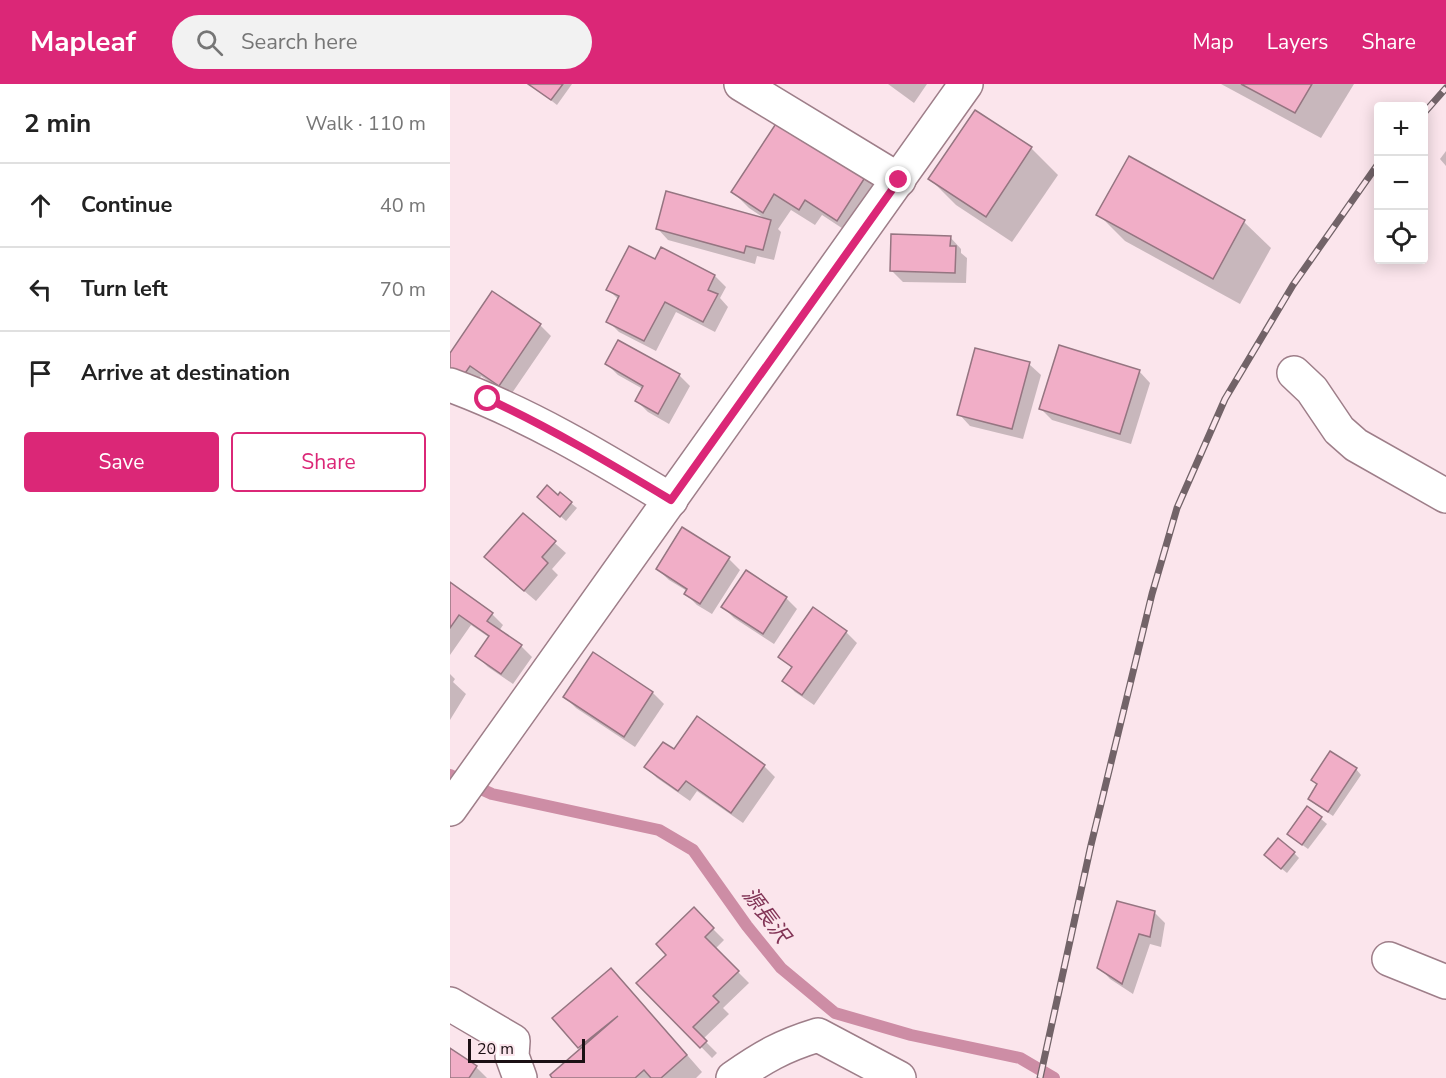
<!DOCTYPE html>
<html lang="en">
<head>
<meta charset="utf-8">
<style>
  :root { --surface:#fff; --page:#f2f2f2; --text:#222; --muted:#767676; --line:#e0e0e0; --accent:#db2777 }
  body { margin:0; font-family:"Nunito Sans","Noto Sans JP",sans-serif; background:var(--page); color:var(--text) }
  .controls { position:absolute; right:18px; top:18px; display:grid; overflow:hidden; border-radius:6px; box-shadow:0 3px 15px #0003 }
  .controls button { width:54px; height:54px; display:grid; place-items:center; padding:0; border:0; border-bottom:2px solid var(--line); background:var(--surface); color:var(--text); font:30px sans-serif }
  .scale { position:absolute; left:18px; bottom:15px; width:117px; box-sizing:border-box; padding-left:6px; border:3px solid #1b1014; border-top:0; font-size:16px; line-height:21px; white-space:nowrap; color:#1b1014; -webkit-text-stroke:4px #fbe5ec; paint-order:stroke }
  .stop { position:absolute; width:18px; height:18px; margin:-14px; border:4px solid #db2777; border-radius:50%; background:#fff }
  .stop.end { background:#db2777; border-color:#fff; box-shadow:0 2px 6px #0008 }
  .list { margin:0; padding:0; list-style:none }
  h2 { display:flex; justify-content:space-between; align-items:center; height:78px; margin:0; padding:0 24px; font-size:26px }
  h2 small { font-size:20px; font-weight:400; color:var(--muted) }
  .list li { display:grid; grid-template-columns:39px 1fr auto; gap:18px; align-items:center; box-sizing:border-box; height:84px; padding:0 24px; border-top:2px solid var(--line) }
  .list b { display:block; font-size:22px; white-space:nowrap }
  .list em { font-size:20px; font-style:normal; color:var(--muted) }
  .actions { display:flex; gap:12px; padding:18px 24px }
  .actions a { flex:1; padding:14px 0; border:2px solid var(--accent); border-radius:6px; text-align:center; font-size:21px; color:var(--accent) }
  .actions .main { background:var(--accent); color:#fff }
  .icon { flex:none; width:33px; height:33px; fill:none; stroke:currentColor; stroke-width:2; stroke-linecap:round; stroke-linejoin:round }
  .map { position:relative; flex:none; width:996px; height:994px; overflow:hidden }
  header { display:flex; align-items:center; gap:36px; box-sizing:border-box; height:84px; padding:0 30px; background:var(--accent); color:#fff }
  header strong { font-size:28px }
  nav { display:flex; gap:33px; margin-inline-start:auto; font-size:21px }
  .search { width:420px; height:54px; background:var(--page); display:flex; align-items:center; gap:15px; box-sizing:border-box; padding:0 21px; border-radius:33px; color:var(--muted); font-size:22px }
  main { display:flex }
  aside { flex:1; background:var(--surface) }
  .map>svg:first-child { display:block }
  .shadow { fill:#0003 }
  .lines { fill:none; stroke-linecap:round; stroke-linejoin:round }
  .stream { stroke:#cd8da5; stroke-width:12 }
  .building { fill:#f1aec7; stroke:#957581; stroke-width:1.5 }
  .minor-casing { stroke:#9e7e89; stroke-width:36 }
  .minor { stroke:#fff; stroke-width:33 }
  .rail-casing { stroke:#726368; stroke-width:7 }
  .rail { stroke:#fbe5ec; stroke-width:4.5; stroke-dasharray:14; stroke-linecap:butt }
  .route { stroke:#db2777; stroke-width:8 }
  .labels { text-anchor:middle; stroke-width:5; stroke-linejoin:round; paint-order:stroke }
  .water-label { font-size:21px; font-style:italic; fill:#823456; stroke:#fbe5ec }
</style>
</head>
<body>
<header>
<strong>Mapleaf</strong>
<div class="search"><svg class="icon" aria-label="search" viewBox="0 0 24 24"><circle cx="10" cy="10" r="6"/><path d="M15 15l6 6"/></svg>Search here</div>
<nav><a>Map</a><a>Layers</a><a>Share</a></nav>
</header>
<main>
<aside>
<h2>2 min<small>Walk · 110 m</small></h2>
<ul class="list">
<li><svg class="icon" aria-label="ahead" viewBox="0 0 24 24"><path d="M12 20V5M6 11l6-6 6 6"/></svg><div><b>Continue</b></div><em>40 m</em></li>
<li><svg class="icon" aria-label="left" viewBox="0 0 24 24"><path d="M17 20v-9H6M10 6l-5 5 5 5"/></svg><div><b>Turn left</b></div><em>70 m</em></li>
<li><svg class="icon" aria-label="arrive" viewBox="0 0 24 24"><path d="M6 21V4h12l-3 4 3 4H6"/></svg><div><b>Arrive at destination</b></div></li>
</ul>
<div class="actions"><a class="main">Save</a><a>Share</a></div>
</aside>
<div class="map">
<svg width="996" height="994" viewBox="0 0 996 994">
  <rect width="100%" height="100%" fill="#fbe5ec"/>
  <g class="shadow">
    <path d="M 80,0 L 122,0 L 107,21 Z"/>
    <path d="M 438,0 L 477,0 L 464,19 Z"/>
    <path d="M 771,0 L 904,0 L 871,54 Z"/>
    <path d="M 525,28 L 581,64 L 608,91 L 562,158 L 506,121 L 480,95 Z"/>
    <path d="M 996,67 L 996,82 L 990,75 Z"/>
    <path d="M 679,74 L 794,138 L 821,164 L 790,220 L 675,157 L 648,130 Z"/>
    <path d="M 416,93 L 432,110 L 404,152 L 372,131 L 365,141 L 341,126 L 328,145 L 331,148 L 324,176 L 307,172 L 305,180 L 218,156 L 207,144 L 317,136 L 299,124 L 283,108 Z"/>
    <path d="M 500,153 L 511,165 L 511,169 L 517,174 L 516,199 L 453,198 L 441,186 Z"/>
    <path d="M 212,165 L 265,192 L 276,203 L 270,214 L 278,223 L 265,248 L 226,228 L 206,267 L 169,248 L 158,237 L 169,216 L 158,205 L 205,177 Z"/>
    <path d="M 90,241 L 101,252 L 60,312 L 31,292 L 22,305 L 0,272 Z"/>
    <path d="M 157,280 L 229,291 L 240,302 L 219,340 L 198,328 L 187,317 L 193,305 L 168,291 Z"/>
    <path d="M 579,280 L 591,291 L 573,355 L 520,342 L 509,330 Z"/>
    <path d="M 689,287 L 700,299 L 681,360 L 602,336 L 591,325 Z"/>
    <path d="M 110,410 L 127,424 L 116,437 L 94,418 Z"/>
    <path d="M 73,431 L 116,469 L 102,485 L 108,491 L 86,517 L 47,484 Z"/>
    <path d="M 279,475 L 290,486 L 262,530 L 247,521 L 236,510 L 237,507 L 219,496 L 207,485 Z"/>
    <path d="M 0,500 L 42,530 L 53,541 L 49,547 L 71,562 L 82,573 L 63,600 L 38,583 L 27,572 L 40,554 L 21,541 L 0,571 Z"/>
    <path d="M 336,514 L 347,525 L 324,560 L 284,534 L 273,523 Z"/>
    <path d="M 396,548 L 407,559 L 364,621 L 345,608 L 334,597 L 343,585 L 330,572 Z"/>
    <path d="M 143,570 L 203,609 L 214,620 L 185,663 L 126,624 L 115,613 Z"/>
    <path d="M 0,590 L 5,595 L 3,598 L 16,610 L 0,636 Z"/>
    <path d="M 247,634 L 314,682 L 325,693 L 293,739 L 247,707 L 240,717 L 207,694 L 196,683 L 224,667 Z"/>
    <path d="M 906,685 L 911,691 L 883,732 L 865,720 L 868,702 L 863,696 Z"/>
    <path d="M 858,724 L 877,740 L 858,765 L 844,755 Z"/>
    <path d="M 844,769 L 849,774 L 837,789 L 821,776 Z"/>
    <path d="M 244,826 L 274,856 L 265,865 L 299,899 L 273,924 L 279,930 L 253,955 L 267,969 L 262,974 L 189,899 L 218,871 Z"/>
    <path d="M 704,828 L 715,839 L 711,863 L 700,860 L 683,910 L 660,895 L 649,883 Z"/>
    <path d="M 177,902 L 252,988 L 246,994 L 104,994 L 131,965 L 104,934 Z"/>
    <path d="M 0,966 L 26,983 L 37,994 L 0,994 Z"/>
  </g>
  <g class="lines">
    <path class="stream" d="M 0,691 L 42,710 L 209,746 L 243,766 L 297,842 L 331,884 L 385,929 L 461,951 L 570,974 L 604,994"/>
  </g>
  <g class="building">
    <path d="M 78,0 L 113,0 L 101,16 Z"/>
    <path d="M 791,0 L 862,0 L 845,29 Z"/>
    <path d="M 525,26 L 582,63 L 536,133 L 478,95 Z"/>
    <path d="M 329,35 L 416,92 L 387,137 L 355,116 L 349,126 L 324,110 L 313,129 L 281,108 Z"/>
    <path d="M 679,72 L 795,136 L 763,195 L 646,131 Z"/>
    <path d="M 216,107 L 321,136 L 313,166 L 296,162 L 294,169 L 206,145 Z"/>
    <path d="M 441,150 L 501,152 L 500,162 L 506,162 L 505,189 L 440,187 Z"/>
    <path d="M 179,162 L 205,175 L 211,163 L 265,191 L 258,206 L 268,210 L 253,238 L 215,218 L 194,257 L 156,238 L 169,212 L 156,206 Z"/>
    <path d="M 42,207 L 91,240 L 49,302 L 20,282 L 11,295 L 0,288 L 0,269 Z"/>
    <path d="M 168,256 L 230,290 L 208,330 L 185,317 L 193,302 L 155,280 Z"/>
    <path d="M 609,261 L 690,286 L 670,350 L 589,325 Z"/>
    <path d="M 525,264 L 580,278 L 562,345 L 507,331 Z"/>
    <path d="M 97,401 L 108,411 L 110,408 L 122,418 L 110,433 L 87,413 Z"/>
    <path d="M 73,429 L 106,457 L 92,473 L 98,479 L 74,507 L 34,473 Z"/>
    <path d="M 232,443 L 280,473 L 250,520 L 234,510 L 237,505 L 206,485 Z"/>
    <path d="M 296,486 L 337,513 L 313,550 L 271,523 Z"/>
    <path d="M 0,498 L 43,529 L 37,537 L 72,561 L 51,590 L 25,572 L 39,552 L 9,531 L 0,544 Z"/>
    <path d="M 363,523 L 397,547 L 352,611 L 332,597 L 342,583 L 328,573 Z"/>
    <path d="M 143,568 L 203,608 L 174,653 L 113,613 Z"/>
    <path d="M 247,632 L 315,681 L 281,729 L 236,697 L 228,707 L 194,683 L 213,658 L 224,665 Z"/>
    <path d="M 880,667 L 907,684 L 878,728 L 858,715 L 867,700 L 861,696 Z"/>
    <path d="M 857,722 L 872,733 L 852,761 L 837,750 Z"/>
    <path d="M 828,754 L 845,768 L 831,785 L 814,771 Z"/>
    <path d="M 667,817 L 705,827 L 700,853 L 689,850 L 672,900 L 647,884 Z"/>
    <path d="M 244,823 L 264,844 L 255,853 L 289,887 L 263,912 L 269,918 L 243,943 L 257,957 L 250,964 L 186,899 L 216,871 L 206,860 Z"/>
    <path d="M 161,884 L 237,971 L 211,994 L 201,994 L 194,986 L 185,994 L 102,994 L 100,991 L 168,932 L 128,964 L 102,934 Z"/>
    <path d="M 0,964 L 27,982 L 19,994 L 0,994 Z"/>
  </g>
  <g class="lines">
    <g class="minor-casing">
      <g id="minor">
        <path d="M 291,0 L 449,96"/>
        <path d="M 844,289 L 862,306 L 889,346 L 906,361 L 996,412"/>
        <path d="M 0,301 C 79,330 150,373 221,416"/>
        <path d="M 0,725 L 516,0"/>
        <path d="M 939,875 L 996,898"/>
        <path d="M 0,920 L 63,957 L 62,972 L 70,994"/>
        <path d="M 283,994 C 313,973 332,962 368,951 L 449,994"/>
      </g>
    </g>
    <use href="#minor" class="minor"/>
    <g class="rail-casing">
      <g id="rail">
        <path d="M 974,29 L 996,4"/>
        <path d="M 590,994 L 641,761 L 702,510 L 727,424 L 775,315 L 843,201 L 928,80"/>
      </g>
    </g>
    <use href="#rail" class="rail"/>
  </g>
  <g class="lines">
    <path class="route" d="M 38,315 C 101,344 161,380 221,416 L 449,96"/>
  </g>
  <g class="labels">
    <g class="water-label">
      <text transform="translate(316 831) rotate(53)" y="7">源長沢</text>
    </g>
  </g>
</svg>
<div class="controls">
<button>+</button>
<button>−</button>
<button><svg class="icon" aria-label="locate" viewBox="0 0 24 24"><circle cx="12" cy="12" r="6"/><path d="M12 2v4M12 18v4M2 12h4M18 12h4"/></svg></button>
</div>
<div class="scale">20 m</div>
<div class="stop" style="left:38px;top:315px"></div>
<div class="stop end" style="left:449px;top:96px"></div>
</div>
</main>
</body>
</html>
